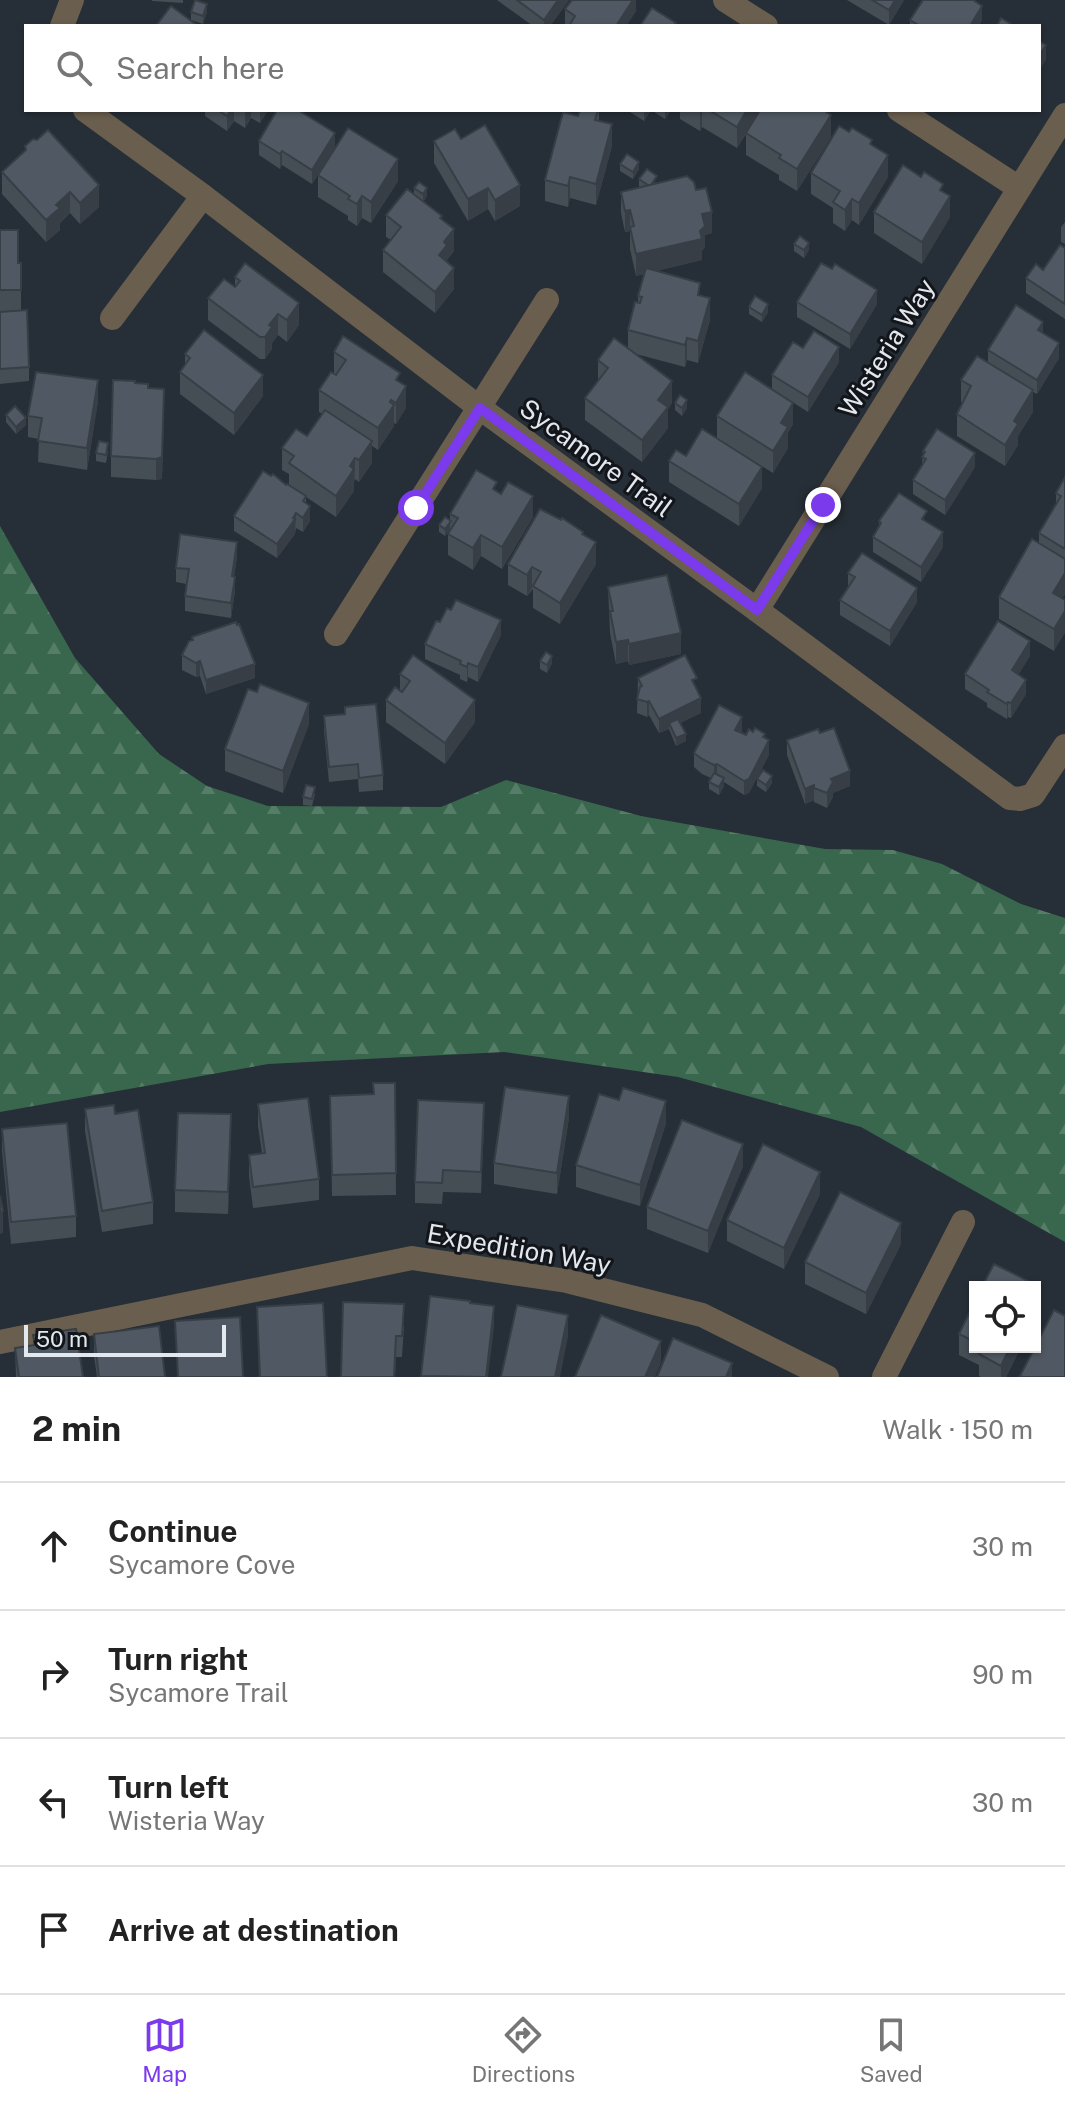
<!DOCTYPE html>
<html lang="en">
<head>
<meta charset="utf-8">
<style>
  :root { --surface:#fff; --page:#f6f6f6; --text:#222; --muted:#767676; --line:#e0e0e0; --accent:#7c3aed }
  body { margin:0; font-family:"Public Sans",sans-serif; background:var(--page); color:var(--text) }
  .controls { position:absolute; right:24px; bottom:24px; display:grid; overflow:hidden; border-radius:0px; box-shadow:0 2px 6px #0004 }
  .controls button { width:72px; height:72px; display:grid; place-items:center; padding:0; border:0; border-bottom:2px solid var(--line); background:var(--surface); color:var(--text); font:40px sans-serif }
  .scale { position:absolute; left:24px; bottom:20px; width:202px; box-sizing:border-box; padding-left:8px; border:4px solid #e3e8ef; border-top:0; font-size:22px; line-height:28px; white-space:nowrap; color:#e3e8ef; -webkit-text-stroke:6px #12161a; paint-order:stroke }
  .stop { position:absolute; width:24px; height:24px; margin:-18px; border:6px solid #7c3aed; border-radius:50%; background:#fff }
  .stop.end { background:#7c3aed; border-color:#fff; box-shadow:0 2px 8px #0008 }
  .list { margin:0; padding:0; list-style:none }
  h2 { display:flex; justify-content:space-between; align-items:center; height:104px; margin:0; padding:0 32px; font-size:34px }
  h2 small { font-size:26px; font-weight:400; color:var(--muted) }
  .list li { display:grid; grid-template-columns:52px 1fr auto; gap:24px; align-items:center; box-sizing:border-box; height:128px; padding:0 32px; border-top:2px solid var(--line) }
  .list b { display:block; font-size:30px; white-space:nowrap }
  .list p { margin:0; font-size:26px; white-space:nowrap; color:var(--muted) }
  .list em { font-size:26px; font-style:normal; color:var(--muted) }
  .icon { flex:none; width:44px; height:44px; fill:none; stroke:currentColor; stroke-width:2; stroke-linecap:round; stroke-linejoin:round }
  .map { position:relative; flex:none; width:1065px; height:1377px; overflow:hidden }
  .search { position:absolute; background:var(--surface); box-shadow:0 2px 6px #0004; left:24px; right:24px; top:24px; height:88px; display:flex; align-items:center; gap:20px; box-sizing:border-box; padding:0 28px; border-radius:0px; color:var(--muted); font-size:30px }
  .sheet { height:616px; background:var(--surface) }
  nav { display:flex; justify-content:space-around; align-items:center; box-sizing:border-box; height:112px; border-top:2px solid var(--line); background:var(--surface); font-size:22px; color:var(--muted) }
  nav a { display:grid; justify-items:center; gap:4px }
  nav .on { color:var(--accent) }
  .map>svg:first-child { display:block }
  .forest { fill:url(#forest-firs) }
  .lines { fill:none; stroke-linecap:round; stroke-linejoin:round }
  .minor { stroke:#6a5e4e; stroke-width:24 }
  .wall { fill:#454d55 }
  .shaded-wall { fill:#383e45 }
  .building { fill:#505963; stroke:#383e45; stroke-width:2 }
  .route { stroke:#7c3aed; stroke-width:10 }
  .labels { text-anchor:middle; stroke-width:6; stroke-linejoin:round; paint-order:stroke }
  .street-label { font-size:26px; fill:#e3e8ef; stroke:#12161a }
</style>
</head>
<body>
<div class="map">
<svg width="1065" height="1377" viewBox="0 0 1065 1377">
  <defs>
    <pattern id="forest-firs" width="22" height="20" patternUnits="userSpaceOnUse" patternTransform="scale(2)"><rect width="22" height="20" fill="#39674d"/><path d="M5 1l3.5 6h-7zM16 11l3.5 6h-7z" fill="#567d67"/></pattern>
  </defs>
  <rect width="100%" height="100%" fill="#262e37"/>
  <path class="forest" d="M 0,526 L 75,658 L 159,754 L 207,786 L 268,806 L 441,807 L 506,780 L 641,816 L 825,849 L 893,850 L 942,864 L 1021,904 L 1065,918 L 1065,1242 L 861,1127 L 678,1077 L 504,1052 L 268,1064 L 0,1112 Z"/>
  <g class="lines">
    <g class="minor">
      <path d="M 725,0 L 766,26"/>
      <path d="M 62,26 L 72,0"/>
      <path d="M 85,110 L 203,196 L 480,408 L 757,610 L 1010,798 L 1020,799 L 1033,795 L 1065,746"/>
      <path d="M 899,110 L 1019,188"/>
      <path d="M 112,318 L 203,196"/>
      <path d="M 757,610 L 1065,115"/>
      <path d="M 336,634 L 547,300"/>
      <path d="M 0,1342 L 412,1258 L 567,1281 L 702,1315 L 827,1377"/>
      <path d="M 884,1377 L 963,1222"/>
    </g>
  </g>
  <g class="wall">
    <path d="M 152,0 L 183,0 L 183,3 L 152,1 Z"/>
    <path d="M 497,0 L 569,0 L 550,26 L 533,26 Z"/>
    <path d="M 636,0 L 636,11 L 626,26 L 568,26 L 565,24 L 565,9 Z"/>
    <path d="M 847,0 L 904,0 L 889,25 Z"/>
    <path d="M 191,12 L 207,12 L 203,24 L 191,20 Z"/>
    <path d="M 910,20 L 982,20 L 979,26 L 910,26 Z"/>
    <path d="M 205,110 L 268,110 L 260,123 L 251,118 L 245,128 L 234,121 L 227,131 L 205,116 Z"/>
    <path d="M 599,110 L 599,121 L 612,146 L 596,205 L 570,198 L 568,207 L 545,201 L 545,180 L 578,116 Z"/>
    <path d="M 627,110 L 651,110 L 644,121 Z"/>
    <path d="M 651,110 L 671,110 L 665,119 Z"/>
    <path d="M 680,110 L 760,110 L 831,137 L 797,191 L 779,180 L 779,175 L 746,155 L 746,134 L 737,148 L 702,127 L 700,131 L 680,119 Z"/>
    <path d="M 461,139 L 520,206 L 495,221 L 488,209 L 468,221 L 434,163 L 434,141 Z"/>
    <path d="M 259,141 L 335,148 L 312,184 L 282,165 L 280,169 L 259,155 Z"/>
    <path d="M 25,146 L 99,207 L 80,224 L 70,213 L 60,223 L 60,230 L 46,242 L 2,194 L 2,172 L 25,151 Z"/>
    <path d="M 872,146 L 888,177 L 859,225 L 852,220 L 845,231 L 833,223 L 833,208 L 811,194 L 811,173 Z"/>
    <path d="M 620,164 L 639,169 L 633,179 L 620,171 Z"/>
    <path d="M 318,175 L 398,181 L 371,223 L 362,218 L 357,226 L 348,220 L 348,216 L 318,197 Z"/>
    <path d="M 639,179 L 657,183 L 712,233 L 705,235 L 705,247 L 702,251 L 702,260 L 656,271 L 700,296 L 710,320 L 698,363 L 687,360 L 685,367 L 636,354 L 672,403 L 668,409 L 668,428 L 642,462 L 585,420 L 585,398 L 598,381 L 598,360 L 628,348 L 628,330 L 638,303 L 638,296 L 644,274 L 636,276 L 630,249 L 630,231 L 625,232 L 621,213 L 621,192 L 640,187 L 639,186 Z"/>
    <path d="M 414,188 L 427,196 L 423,202 L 442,219 L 454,251 L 447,260 L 454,289 L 435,313 L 383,272 L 383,250 L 391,240 L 386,237 L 386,215 L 414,195 Z"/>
    <path d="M 943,192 L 950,217 L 922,264 L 874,233 L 874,212 Z"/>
    <path d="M 1065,222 L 1065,244 L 1061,242 L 1061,227 Z"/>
    <path d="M 0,230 L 18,263 L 21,263 L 21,310 L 29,367 L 29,381 L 0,384 Z"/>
    <path d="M 794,244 L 809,250 L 804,258 L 794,251 Z"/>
    <path d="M 1065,248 L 1065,319 L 1026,293 L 1026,278 L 1043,270 Z"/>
    <path d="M 235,277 L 299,325 L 287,342 L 278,335 L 272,343 L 272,349 L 265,359 L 260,359 L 208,320 L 208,298 L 235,287 Z"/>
    <path d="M 797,302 L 877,304 L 850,349 L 797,317 Z"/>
    <path d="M 749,307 L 768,312 L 762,322 L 749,314 Z"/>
    <path d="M 1043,333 L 1059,358 L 1037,394 L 1033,392 L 1033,412 L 1018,436 L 1018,445 L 1005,466 L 957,436 L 957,414 L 963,403 L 961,402 L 961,380 L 988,363 L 988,350 Z"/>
    <path d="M 803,348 L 839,362 L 808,412 L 772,389 L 772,375 Z"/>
    <path d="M 334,352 L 400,382 L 406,408 L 396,424 L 394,423 L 394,426 L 378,450 L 372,446 L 372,463 L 359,482 L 355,479 L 354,481 L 354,491 L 336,517 L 306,497 L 306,503 L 310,521 L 303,532 L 296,528 L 295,534 L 277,558 L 234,531 L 234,516 L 286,485 L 289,485 L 289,474 L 282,470 L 282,448 L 307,436 L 322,414 L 319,412 L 319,390 L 334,373 Z"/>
    <path d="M 185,354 L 263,396 L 234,435 L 180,394 L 180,372 L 185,365 Z"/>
    <path d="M 135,383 L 148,388 L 164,410 L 162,479 L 156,480 L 111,477 L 111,456 Z"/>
    <path d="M 98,401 L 87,470 L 38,462 L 39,439 L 28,437 L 28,416 Z"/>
    <path d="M 675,403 L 687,408 L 682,416 L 675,410 Z"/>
    <path d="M 6,415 L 26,425 L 16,434 L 6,422 Z"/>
    <path d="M 717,416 L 793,424 L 788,433 L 788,448 L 773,473 L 717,438 Z"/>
    <path d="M 108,451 L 106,463 L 96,461 L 96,453 Z"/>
    <path d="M 923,451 L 975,467 L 945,515 L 913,494 L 913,480 L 922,465 Z"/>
    <path d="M 686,456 L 762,488 L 739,526 L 669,482 L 669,461 Z"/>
    <path d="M 1065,477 L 1065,594 L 1062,598 L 1054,651 L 999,619 L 999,597 L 1039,544 L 1039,533 L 1056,506 L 1056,493 Z"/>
    <path d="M 497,491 L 533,517 L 502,569 L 481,556 L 473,570 L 448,555 L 448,534 L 450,529 L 445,536 L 439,532 L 439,525 L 450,521 L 450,514 Z"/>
    <path d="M 879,521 L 927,522 L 943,547 L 921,582 L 873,552 L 873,537 L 879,527 Z"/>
    <path d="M 583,535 L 596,564 L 560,624 L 533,608 L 533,589 L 527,596 L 508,585 L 508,564 Z"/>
    <path d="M 237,557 L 234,577 L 235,591 L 231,618 L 185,611 L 185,596 L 186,584 L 176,582 L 176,568 Z"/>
    <path d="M 848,573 L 917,602 L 890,646 L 840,615 L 840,600 L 848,587 Z"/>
    <path d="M 608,587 L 681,654 L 629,665 L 628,661 L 616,664 L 610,633 Z"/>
    <path d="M 440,622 L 501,635 L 478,682 L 468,677 L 467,682 L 460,679 L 460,675 L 425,659 L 425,644 Z"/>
    <path d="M 237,625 L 255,678 L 206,694 L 200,676 L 196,677 L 182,670 L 182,655 L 192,640 L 192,637 Z"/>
    <path d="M 1030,656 L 1018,675 L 1026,694 L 1011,718 L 1008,717 L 1007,719 L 987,707 L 987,703 L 965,689 L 965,674 Z"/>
    <path d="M 540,661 L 552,663 L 547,673 L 540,669 Z"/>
    <path d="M 400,674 L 475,722 L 445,764 L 386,722 L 386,700 L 400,691 Z"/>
    <path d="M 638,678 L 697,689 L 701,713 L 680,723 L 686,741 L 676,746 L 669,729 L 659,733 L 649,715 L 647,717 L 637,713 Z"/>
    <path d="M 345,714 L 383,775 L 383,790 L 359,792 L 358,779 L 329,782 L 324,731 L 324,716 Z"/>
    <path d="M 309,724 L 283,793 L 225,771 L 225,749 Z"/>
    <path d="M 742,732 L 742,733 L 746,735 L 765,738 L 769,755 L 749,793 L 744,795 L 724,782 L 724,786 L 719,795 L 709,789 L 709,782 L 711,778 L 702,774 L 694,767 L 694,753 Z"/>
    <path d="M 820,733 L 850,786 L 833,793 L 833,797 L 827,808 L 814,802 L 814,800 L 805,804 L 787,755 L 787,740 Z"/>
    <path d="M 757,779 L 772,783 L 766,792 L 757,786 Z"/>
    <path d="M 315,794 L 312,806 L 303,805 L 303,797 Z"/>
    <path d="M 395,1083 L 396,1195 L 332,1196 L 330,1096 L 373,1094 Z"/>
    <path d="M 258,1104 L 319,1179 L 319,1200 L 253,1208 L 249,1176 L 249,1155 L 262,1153 L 258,1126 Z"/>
    <path d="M 85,1109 L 115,1114 L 153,1202 L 153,1224 L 102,1232 L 85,1131 Z"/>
    <path d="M 569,1118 L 557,1194 L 494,1184 L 494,1163 Z"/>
    <path d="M 666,1123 L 640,1206 L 576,1187 L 576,1165 Z"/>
    <path d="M 484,1124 L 481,1193 L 443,1192 L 442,1204 L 415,1203 L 415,1182 Z"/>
    <path d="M 2,1129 L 76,1216 L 76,1237 L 11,1244 L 2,1151 Z"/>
    <path d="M 231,1136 L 228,1214 L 175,1212 L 175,1190 Z"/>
    <path d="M 743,1166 L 708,1253 L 647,1229 L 647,1207 Z"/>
    <path d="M 820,1194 L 784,1269 L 727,1241 L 727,1220 Z"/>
    <path d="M 901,1244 L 866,1314 L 805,1284 L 805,1262 Z"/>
    <path d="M 975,1301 L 975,1347 L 1021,1347 L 1006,1377 L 981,1377 L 979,1376 L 979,1365 L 959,1355 L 959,1334 Z"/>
    <path d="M 257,1307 L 327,1377 L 259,1377 Z"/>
    <path d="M 404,1326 L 402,1357 L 396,1357 L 395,1377 L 341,1377 Z"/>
    <path d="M 94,1334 L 165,1377 L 97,1377 L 94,1356 Z"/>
    <path d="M 33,1335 L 83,1377 L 16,1377 L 15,1348 L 33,1346 Z"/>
  </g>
  <g class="shaded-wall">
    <path d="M 558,0 L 569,0 L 550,26 L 544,26 L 544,20 Z"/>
    <path d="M 633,0 L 636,0 L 636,11 L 626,26 L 616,26 Z"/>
    <path d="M 895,0 L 904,0 L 889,25 L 889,10 Z"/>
    <path d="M 207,4 L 207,12 L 203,24 L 203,16 Z"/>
    <path d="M 982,6 L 982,20 L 979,26 L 970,26 Z"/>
    <path d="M 1046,45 L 1046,60 L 1039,71 L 1039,56 Z"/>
    <path d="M 231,110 L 234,110 L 234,121 L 227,131 L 227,116 Z"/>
    <path d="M 247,110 L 251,110 L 251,118 L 245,128 L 245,113 Z"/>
    <path d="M 260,110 L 268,110 L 260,123 Z"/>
    <path d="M 644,110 L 651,110 L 644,121 Z"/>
    <path d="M 665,110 L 671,110 L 665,119 Z"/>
    <path d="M 700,110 L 702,110 L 702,127 L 700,131 Z"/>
    <path d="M 747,110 L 760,110 L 737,148 L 737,127 Z"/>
    <path d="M 831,115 L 831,137 L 797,191 L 797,169 Z"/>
    <path d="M 612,124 L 612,146 L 596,205 L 596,184 Z"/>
    <path d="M 335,133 L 335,148 L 312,184 L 312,170 Z"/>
    <path d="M 282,151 L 282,165 L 280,169 L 280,154 Z"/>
    <path d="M 888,155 L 888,177 L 859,225 L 859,203 Z"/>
    <path d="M 398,159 L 398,181 L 371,223 L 371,202 Z"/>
    <path d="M 639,162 L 639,169 L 633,179 L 633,172 Z"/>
    <path d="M 570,177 L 570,198 L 568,207 L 568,186 Z"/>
    <path d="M 99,185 L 99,207 L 80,224 L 80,203 Z"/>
    <path d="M 520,185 L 520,206 L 495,221 L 495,200 Z"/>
    <path d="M 427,188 L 427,196 L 423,202 L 423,194 Z"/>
    <path d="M 488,188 L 488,209 L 468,221 L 468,199 Z"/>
    <path d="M 70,192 L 70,213 L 60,223 L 60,230 L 46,242 L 46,220 L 56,205 Z"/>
    <path d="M 362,196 L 362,218 L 357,226 L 357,204 Z"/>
    <path d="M 950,196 L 950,217 L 922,264 L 922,242 Z"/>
    <path d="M 852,199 L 852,220 L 845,231 L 845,210 Z"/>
    <path d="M 630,210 L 630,231 L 625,232 L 625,211 Z"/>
    <path d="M 712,212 L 712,233 L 705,235 L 705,247 L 702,251 L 702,260 L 636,276 L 636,254 L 702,214 Z"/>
    <path d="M 454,229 L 454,251 L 447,260 L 447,266 L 439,255 L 444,242 Z"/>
    <path d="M 809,243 L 809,250 L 804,258 L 804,250 Z"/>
    <path d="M 454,268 L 454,289 L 435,313 L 435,292 Z"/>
    <path d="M 877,290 L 877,304 L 850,349 L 850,334 Z"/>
    <path d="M 710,298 L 710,320 L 698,363 L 698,341 Z"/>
    <path d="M 299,303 L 299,325 L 287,342 L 287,320 Z"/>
    <path d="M 768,304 L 768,312 L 762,322 L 762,315 Z"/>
    <path d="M 278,314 L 278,335 L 272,343 L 272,349 L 265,359 L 265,337 L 269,325 Z"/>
    <path d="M 1043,322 L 1043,337 L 1038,330 Z"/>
    <path d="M 687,338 L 687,360 L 685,367 L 685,345 Z"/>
    <path d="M 1059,343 L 1059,358 L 1037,394 L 1037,380 Z"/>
    <path d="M 839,347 L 839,362 L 808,412 L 808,397 Z"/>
    <path d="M 263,375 L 263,396 L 234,435 L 234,413 Z"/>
    <path d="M 98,380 L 98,401 L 87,470 L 87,448 Z"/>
    <path d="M 672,381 L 672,403 L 668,409 L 668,428 L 642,462 L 642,440 L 658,400 Z"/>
    <path d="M 406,386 L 406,408 L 396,424 L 396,403 Z"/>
    <path d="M 164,389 L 162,479 L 156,480 L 156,459 Z"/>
    <path d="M 1033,390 L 1033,412 L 1018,436 L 1018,445 L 1005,466 L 1005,445 L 1014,421 Z"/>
    <path d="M 391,400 L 391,409 L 394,405 L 394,426 L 378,450 L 378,428 Z"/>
    <path d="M 687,400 L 687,408 L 682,416 L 682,408 Z"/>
    <path d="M 793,403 L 793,424 L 788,433 L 788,448 L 773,473 L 773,451 L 781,423 Z"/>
    <path d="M 26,418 L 26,425 L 16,434 L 16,427 Z"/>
    <path d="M 372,441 L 372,463 L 359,482 L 359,460 Z"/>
    <path d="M 975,453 L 975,467 L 945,515 L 945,500 Z"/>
    <path d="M 355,458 L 354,491 L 336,517 L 336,496 L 350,466 Z"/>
    <path d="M 762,467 L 762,488 L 739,526 L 739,504 Z"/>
    <path d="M 533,496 L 533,517 L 502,569 L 502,547 Z"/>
    <path d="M 310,506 L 310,521 L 303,532 L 303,518 Z"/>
    <path d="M 296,513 L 295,534 L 277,558 L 277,544 Z"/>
    <path d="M 450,521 L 450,529 L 445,536 L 445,529 Z"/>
    <path d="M 943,532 L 943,547 L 921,582 L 921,567 Z"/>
    <path d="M 481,535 L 481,556 L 473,570 L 473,548 Z"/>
    <path d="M 237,542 L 237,557 L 232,591 L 232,576 Z"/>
    <path d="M 596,542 L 596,564 L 560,624 L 560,603 Z"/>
    <path d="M 532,567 L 532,588 L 527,596 L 527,575 Z"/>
    <path d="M 1065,572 L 1065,594 L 1053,615 L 1053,593 Z"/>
    <path d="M 235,577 L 235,591 L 231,618 L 231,603 Z"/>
    <path d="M 917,588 L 917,602 L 890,646 L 890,631 Z"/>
    <path d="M 1065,611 L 1065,633 L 1054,651 L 1054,629 Z"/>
    <path d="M 501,620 L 501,635 L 478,682 L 478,667 Z"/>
    <path d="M 681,633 L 681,654 L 629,665 L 629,644 Z"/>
    <path d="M 628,640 L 628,661 L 616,664 L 616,642 Z"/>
    <path d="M 1030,641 L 1030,656 L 1012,685 L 1012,670 Z"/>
    <path d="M 552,656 L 552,663 L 547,673 L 547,665 Z"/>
    <path d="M 200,661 L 200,676 L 196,677 L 196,663 Z"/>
    <path d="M 468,663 L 468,677 L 467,682 L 467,667 Z"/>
    <path d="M 255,664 L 255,678 L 206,694 L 206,680 Z"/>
    <path d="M 1026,680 L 1026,694 L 1011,718 L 1011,703 Z"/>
    <path d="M 701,698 L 701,713 L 671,728 L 669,723 L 669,729 L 659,733 L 659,719 Z"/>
    <path d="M 475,700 L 475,722 L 445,764 L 445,743 Z"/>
    <path d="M 649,701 L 649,715 L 647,717 L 647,702 Z"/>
    <path d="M 1008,702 L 1008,717 L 1007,719 L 1007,704 Z"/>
    <path d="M 309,703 L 309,724 L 283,793 L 283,771 Z"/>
    <path d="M 742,717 L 742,732 L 735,745 L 735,730 Z"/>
    <path d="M 686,734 L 686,741 L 676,746 L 676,738 Z"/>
    <path d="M 765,734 L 765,747 L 769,740 L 769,755 L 749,793 L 744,795 L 744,781 Z"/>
    <path d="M 717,764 L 717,779 L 714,780 L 714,765 Z"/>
    <path d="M 850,771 L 850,786 L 833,793 L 833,797 L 827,808 L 827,793 L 831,779 Z"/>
    <path d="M 772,776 L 772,783 L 766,792 L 766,785 Z"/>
    <path d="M 724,778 L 724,786 L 719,795 L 719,787 Z"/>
    <path d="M 814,785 L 814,800 L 805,804 L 805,789 Z"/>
    <path d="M 569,1096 L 569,1118 L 557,1194 L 557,1173 Z"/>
    <path d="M 666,1101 L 666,1123 L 640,1206 L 640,1185 Z"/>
    <path d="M 484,1103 L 484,1124 L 481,1193 L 481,1172 Z"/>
    <path d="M 231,1114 L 231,1136 L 228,1214 L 228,1192 Z"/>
    <path d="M 743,1144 L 743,1166 L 708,1253 L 708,1231 Z"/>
    <path d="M 820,1172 L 820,1194 L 784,1269 L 784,1248 Z"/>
    <path d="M 3,1211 L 3,1233 L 0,1234 L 0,1212 Z"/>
    <path d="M 901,1223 L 901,1244 L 866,1314 L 866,1293 Z"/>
    <path d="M 494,1306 L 494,1327 L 488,1377 L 486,1377 Z"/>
    <path d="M 568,1315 L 568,1337 L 560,1377 L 555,1377 Z"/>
    <path d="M 661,1341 L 661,1363 L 655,1377 L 645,1377 Z"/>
    <path d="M 1010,1347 L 1021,1347 L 1006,1377 L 1001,1377 L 1001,1366 Z"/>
    <path d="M 732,1363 L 732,1377 L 726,1377 Z"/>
  </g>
  <g class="building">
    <path d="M 195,0 L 207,4 L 203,16 L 191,12 Z"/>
    <path d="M 517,0 L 558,0 L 544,20 Z"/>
    <path d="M 572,0 L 633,0 L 616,26 L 590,26 L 588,25 L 588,26 L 569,26 L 575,16 L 565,9 Z"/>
    <path d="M 872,0 L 895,0 L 889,10 Z"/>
    <path d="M 923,0 L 973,0 L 982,6 L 970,26 L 920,26 L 910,20 Z"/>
    <path d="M 171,6 L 198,26 L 156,26 Z"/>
    <path d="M 652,8 L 676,23 L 674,25 L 676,26 L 640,26 Z"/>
    <path d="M 1001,18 L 1014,26 L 997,26 Z"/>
    <path d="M 1039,41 L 1046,45 L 1039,56 Z"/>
    <path d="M 218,110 L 231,110 L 227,116 Z"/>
    <path d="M 277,110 L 298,110 L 335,133 L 312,170 L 282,151 L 280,154 L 259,141 Z"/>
    <path d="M 580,110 L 598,110 L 595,120 L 612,124 L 596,184 L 570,177 L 568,186 L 545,180 L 563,112 L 578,116 Z"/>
    <path d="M 709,110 L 747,110 L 737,127 Z"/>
    <path d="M 760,110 L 823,110 L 831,115 L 797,169 L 779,158 L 781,155 L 746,133 Z"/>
    <path d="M 485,125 L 520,185 L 495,200 L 488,188 L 468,199 L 434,141 L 455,129 L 461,139 Z"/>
    <path d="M 839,126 L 849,132 L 852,128 L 872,140 L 870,144 L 888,155 L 859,203 L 852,199 L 845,210 L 833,202 L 840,191 L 811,173 Z"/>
    <path d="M 348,128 L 398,159 L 371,202 L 362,196 L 357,204 L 348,199 L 350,196 L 318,175 Z"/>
    <path d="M 48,130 L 99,185 L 80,203 L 70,192 L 56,205 L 60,208 L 46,220 L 2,172 L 26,150 L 25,146 L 33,139 L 37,140 Z"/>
    <path d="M 627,154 L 639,162 L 633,172 L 620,164 Z"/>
    <path d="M 903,165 L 921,177 L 924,172 L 943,184 L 940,190 L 950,196 L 922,242 L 874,212 Z"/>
    <path d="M 647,169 L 657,176 L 651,185 L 648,185 L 639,179 Z"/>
    <path d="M 687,176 L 694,182 L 696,190 L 706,188 L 712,212 L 702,214 L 705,226 L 700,231 L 702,239 L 636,254 L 630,227 L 634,226 L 630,210 L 625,211 L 621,192 Z"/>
    <path d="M 419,182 L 427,188 L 423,194 L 414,188 Z"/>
    <path d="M 407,189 L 442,216 L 440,218 L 454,229 L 444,242 L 447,245 L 439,255 L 454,268 L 435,292 L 383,250 L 401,227 L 386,215 Z"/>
    <path d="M 0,230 L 18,230 L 18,263 L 21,263 L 21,290 L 0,290 Z"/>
    <path d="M 800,236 L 809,243 L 804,250 L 794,244 Z"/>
    <path d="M 1060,245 L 1065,248 L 1065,304 L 1026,278 L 1036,264 L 1043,270 Z"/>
    <path d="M 245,263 L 299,303 L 287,320 L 278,314 L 269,325 L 272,327 L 265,337 L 260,337 L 208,298 L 224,279 L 235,287 L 240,281 L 235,277 Z"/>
    <path d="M 821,263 L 832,269 L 835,264 L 877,290 L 850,334 L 797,302 Z"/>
    <path d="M 646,268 L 700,283 L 698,295 L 710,298 L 698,341 L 687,338 L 685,345 L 628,330 L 635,302 L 640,303 L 642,297 L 638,296 Z"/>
    <path d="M 755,296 L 768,304 L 762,315 L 749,307 Z"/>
    <path d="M 1016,305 L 1043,322 L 1038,330 L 1059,343 L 1037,380 L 988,350 Z"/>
    <path d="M 27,310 L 29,367 L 0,369 L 0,312 Z"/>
    <path d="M 204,330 L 263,375 L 234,413 L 180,372 L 190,358 L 185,354 Z"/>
    <path d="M 814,331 L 839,347 L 808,397 L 772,375 L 793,342 L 803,348 Z"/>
    <path d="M 343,336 L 400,373 L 396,380 L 406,386 L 396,403 L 391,400 L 390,402 L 394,405 L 378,428 L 319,390 L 331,372 L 336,375 L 346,360 L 334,352 Z"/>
    <path d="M 614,338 L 672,381 L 658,400 L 668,407 L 642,440 L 585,398 L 608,368 L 598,360 Z"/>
    <path d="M 977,356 L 1033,390 L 1014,421 L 1018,424 L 1005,445 L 957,414 L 971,386 L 961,380 Z"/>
    <path d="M 36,372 L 98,380 L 87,448 L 38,441 L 42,418 L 28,416 Z"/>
    <path d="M 745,372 L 793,403 L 781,423 L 788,427 L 773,451 L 717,416 Z"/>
    <path d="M 113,380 L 135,381 L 135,383 L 148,384 L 148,388 L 164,389 L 162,457 L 156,459 L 111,456 Z"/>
    <path d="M 680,395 L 687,400 L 682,408 L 675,403 Z"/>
    <path d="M 15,406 L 26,418 L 16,427 L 6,415 Z"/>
    <path d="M 325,410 L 372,441 L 359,460 L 355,458 L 350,466 L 354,469 L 336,496 L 289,463 L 294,456 L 282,448 L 296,429 L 307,436 Z"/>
    <path d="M 702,429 L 762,467 L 739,504 L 669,461 L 676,450 L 686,456 Z"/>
    <path d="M 937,429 L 975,453 L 945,500 L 913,480 L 926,459 L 922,457 L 925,452 L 923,451 Z"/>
    <path d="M 99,441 L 108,443 L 106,455 L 96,453 Z"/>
    <path d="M 476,470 L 497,482 L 493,489 L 501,494 L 508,482 L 533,496 L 502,547 L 481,535 L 473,548 L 448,534 L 458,518 L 450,514 Z"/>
    <path d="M 263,471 L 271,476 L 273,474 L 286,485 L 287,484 L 306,496 L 303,501 L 310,506 L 303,518 L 296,513 L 293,518 L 295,519 L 277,544 L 234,516 Z"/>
    <path d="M 1065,477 L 1065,549 L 1039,533 L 1061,496 L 1056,493 Z"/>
    <path d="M 899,493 L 927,511 L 922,519 L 943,532 L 921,567 L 873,537 L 881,523 L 879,521 Z"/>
    <path d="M 540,509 L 561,520 L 562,518 L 583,532 L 582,534 L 596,542 L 560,603 L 533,586 L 541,572 L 532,567 L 527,575 L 508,564 Z"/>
    <path d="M 445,517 L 451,521 L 445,529 L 439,525 Z"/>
    <path d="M 180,534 L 237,542 L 232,576 L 235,577 L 231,603 L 185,596 L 189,569 L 176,568 Z"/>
    <path d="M 1032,539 L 1065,559 L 1065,573 L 1053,593 L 1065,600 L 1065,611 L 1054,629 L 999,597 Z"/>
    <path d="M 862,553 L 917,588 L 890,631 L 840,600 L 855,577 L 848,573 Z"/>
    <path d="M 667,575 L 681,633 L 629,644 L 628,640 L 616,642 L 610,611 L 613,611 L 608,587 Z"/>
    <path d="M 456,600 L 501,620 L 478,667 L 468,663 L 467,667 L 460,664 L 461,661 L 425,644 L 436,621 L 440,622 L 447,608 L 451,610 Z"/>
    <path d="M 998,621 L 1030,641 L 1012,670 L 1026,680 L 1011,703 L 1008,702 L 1007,704 L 987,692 L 989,690 L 965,674 Z"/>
    <path d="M 236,622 L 237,625 L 239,624 L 255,664 L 206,680 L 200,661 L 196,663 L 182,655 L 189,641 L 193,640 L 192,637 Z"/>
    <path d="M 546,652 L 552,656 L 547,665 L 540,661 Z"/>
    <path d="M 413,655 L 475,700 L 445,743 L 386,700 L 395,687 L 402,692 L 410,681 L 400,674 Z"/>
    <path d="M 685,655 L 697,678 L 692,680 L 701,698 L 659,719 L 649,701 L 647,702 L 637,699 L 640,687 L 642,686 L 638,678 Z"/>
    <path d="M 260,684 L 309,703 L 283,771 L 225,749 L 248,689 L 257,692 Z"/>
    <path d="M 376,704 L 383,775 L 359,778 L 358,764 L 329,767 L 324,716 L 345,714 L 345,707 Z"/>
    <path d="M 719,705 L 742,717 L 735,730 L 746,735 L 749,729 L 753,732 L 755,728 L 765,734 L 763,737 L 769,740 L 749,779 L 744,781 L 717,764 L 714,765 L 702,759 L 694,753 Z"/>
    <path d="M 678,719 L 686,734 L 676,738 L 669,723 Z"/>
    <path d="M 834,728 L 850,771 L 831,779 L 833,782 L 827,793 L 814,788 L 814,785 L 805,789 L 787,740 L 818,729 L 820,733 Z"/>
    <path d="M 763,770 L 772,776 L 766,785 L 757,779 Z"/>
    <path d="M 714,773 L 724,778 L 719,787 L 709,782 Z"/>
    <path d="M 306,785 L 315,787 L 312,799 L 303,797 Z"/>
    <path d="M 373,1083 L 395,1083 L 396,1173 L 332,1175 L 330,1096 L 374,1094 Z"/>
    <path d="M 505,1087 L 569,1096 L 557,1173 L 494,1163 Z"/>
    <path d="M 623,1088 L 666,1101 L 640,1185 L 576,1165 L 599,1094 L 619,1100 Z"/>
    <path d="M 308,1098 L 319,1179 L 253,1187 L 249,1155 L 265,1153 L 258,1104 Z"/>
    <path d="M 418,1100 L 484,1103 L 481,1172 L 443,1170 L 442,1183 L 415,1182 Z"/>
    <path d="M 114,1105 L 115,1114 L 138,1110 L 153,1202 L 102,1211 L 85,1109 Z"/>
    <path d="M 178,1113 L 231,1114 L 228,1192 L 175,1190 Z"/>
    <path d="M 682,1120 L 743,1144 L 708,1231 L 647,1207 Z"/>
    <path d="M 67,1123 L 76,1216 L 11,1222 L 2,1129 Z"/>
    <path d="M 763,1144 L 820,1172 L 784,1248 L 727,1220 Z"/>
    <path d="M 840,1192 L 901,1223 L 866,1293 L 805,1262 Z"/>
    <path d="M 0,1196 L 3,1211 L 0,1212 Z"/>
    <path d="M 994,1264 L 1032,1283 L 1030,1287 L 982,1287 Z"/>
    <path d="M 430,1296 L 470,1301 L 470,1303 L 494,1306 L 486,1377 L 421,1376 Z"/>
    <path d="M 975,1301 L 975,1342 L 959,1334 Z"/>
    <path d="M 343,1302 L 404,1304 L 402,1336 L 396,1336 L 394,1377 L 341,1377 Z"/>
    <path d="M 323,1303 L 327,1377 L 260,1377 L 257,1307 Z"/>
    <path d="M 517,1305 L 568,1315 L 555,1377 L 501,1377 Z"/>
    <path d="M 1054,1310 L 1065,1316 L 1065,1377 L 1023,1377 L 1020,1376 Z"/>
    <path d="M 601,1315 L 661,1341 L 645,1377 L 575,1377 Z"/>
    <path d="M 240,1317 L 243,1377 L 178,1377 L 175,1321 Z"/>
    <path d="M 159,1326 L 165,1377 L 99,1377 L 94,1334 Z"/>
    <path d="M 76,1329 L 83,1377 L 19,1377 L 15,1348 L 35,1345 L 33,1335 Z"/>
    <path d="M 673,1338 L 732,1363 L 726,1377 L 657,1377 Z"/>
    <path d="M 982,1347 L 1010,1347 L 1001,1366 L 979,1354 Z"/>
  </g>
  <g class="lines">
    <path class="route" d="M 416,508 L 480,408 L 757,610 L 823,505"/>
  </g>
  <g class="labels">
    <g class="street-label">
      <text transform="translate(887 348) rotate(-58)" y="9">Wisteria Way</text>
      <text transform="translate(596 458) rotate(36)" y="9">Sycamore Trail</text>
      <text transform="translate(519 1249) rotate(10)" y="9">Expedition Way</text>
    </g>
  </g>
</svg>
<div class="controls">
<button><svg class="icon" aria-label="locate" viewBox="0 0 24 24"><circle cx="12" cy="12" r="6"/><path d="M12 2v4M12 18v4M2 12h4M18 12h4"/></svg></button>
</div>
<div class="scale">50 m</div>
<div class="stop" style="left:416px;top:508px"></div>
<div class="stop end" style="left:823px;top:505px"></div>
<div class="search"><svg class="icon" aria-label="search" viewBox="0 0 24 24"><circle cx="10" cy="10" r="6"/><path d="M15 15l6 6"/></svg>Search here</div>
</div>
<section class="sheet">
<h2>2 min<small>Walk · 150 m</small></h2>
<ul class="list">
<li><svg class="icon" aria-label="ahead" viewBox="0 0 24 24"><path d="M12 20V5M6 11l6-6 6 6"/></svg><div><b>Continue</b><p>Sycamore Cove</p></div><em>30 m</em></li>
<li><svg class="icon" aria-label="right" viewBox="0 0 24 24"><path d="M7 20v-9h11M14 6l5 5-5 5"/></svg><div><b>Turn right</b><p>Sycamore Trail</p></div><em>90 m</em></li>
<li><svg class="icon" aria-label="left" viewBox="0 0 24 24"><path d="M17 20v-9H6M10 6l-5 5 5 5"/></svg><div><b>Turn left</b><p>Wisteria Way</p></div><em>30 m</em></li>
<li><svg class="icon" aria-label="arrive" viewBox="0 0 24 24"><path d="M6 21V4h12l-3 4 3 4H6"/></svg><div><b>Arrive at destination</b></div></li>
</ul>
</section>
<nav>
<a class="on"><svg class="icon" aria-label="map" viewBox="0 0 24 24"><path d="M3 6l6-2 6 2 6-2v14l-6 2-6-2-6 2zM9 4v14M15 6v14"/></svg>Map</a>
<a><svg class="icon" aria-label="directions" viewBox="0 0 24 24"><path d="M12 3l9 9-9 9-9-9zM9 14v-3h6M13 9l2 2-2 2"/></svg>Directions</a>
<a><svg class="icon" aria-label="saved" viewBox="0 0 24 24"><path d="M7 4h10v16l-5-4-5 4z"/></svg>Saved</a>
</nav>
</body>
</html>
